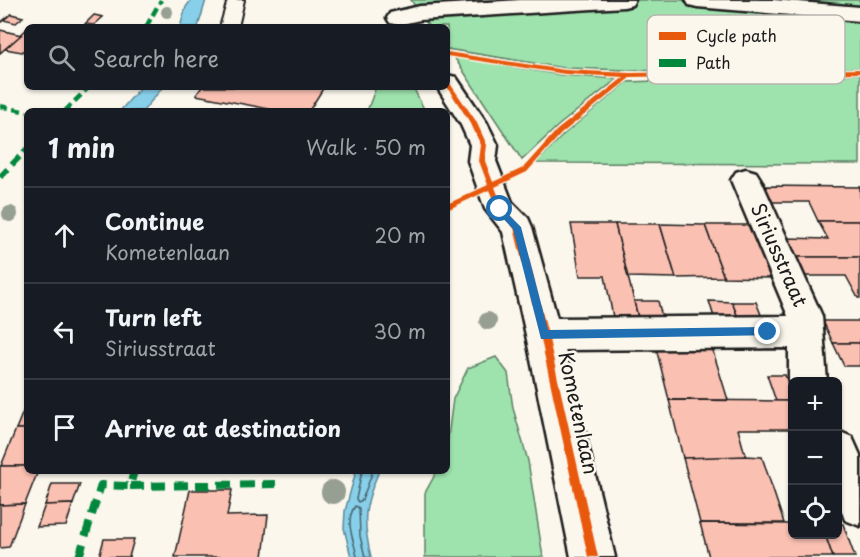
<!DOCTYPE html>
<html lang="en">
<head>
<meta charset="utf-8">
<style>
  :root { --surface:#171b24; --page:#20242c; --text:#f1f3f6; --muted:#9ea1a6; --line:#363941 }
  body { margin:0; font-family:"Playpen Sans",sans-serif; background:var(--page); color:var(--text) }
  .controls { position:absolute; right:18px; bottom:18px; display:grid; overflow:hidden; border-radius:9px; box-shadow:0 2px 4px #0004 }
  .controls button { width:54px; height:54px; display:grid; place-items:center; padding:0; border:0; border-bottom:2px solid var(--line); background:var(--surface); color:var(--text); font:30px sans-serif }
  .stop { position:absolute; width:18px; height:18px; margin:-14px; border:4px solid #1f6fb2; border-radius:50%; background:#fff }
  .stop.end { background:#1f6fb2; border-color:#fff; box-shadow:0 2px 6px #0008 }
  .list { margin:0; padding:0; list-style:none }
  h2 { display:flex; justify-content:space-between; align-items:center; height:78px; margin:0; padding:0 24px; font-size:26px }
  h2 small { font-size:20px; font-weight:400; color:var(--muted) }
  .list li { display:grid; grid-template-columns:39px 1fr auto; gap:18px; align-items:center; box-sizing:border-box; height:96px; padding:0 24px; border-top:2px solid var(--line) }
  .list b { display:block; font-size:22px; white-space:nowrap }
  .list p { margin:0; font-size:20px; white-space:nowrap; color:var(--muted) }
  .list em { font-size:20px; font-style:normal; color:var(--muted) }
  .icon { flex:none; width:33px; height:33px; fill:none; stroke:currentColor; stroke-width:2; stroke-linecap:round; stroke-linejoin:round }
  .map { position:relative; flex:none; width:860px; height:557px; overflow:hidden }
  .search { position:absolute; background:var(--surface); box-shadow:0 2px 4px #0004; left:24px; top:24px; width:426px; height:66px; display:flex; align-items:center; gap:15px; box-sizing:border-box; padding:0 21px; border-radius:9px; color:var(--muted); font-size:22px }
  .panel { position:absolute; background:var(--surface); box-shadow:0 2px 4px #0004; left:24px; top:108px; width:426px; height:366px; border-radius:9px }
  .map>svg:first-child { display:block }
  .green { fill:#9ee2ad; stroke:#5d7f64; stroke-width:1.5 }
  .water { fill:#88d0ea; stroke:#5d8898; stroke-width:1.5 }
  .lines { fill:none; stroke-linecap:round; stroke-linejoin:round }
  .shore { stroke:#47646e; stroke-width:1.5 }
  .building { fill:#fac0b2; stroke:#1c1c1c; stroke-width:1.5 }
  .lane-casing { stroke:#1c1c1c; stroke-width:4 }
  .street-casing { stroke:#1c1c1c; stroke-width:5 }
  .lane { fill:#fbf7ec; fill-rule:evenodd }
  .street { fill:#fbf7ec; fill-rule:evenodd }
  .quiet-far2 { stroke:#00873e; stroke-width:4.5; stroke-dasharray:9 4.5; stroke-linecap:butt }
  .quiet-far1 { stroke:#00873e; stroke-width:6; stroke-dasharray:11 6; stroke-linecap:butt }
  .quiet { stroke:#00873e; stroke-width:8; stroke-dasharray:14 8; stroke-linecap:butt }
  .cycleway-casing { stroke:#fbf7ec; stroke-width:3 }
  .cycleway { fill:#e8590c; fill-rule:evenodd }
  .tree { fill:#969f92 }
  .route { fill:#1f6fb2 }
  .labels { text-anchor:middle; stroke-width:5; stroke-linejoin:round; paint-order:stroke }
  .street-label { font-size:20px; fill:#1c1c1c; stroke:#fbf7ec }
  .key { fill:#fbf7ec; stroke:#b8b5ae; stroke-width:1.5 }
  .key-label { font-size:16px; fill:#1c1c1c }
</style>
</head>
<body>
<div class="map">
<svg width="860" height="557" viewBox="0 0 860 557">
  <rect width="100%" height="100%" fill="#fbf7ec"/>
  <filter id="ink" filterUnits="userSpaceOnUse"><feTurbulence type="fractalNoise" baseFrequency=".0167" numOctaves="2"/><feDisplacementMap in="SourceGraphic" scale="12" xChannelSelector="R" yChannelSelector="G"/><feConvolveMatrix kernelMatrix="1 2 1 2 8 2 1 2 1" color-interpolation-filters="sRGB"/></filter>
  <g filter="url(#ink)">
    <g class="green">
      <path d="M 411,0 L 860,0 L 860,68 L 694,72 L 564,68 L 447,49 L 447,27 L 429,27 Z"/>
      <path d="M 454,57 L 561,75 L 617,79 L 559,125 L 522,160 Z"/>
      <path d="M 860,74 L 860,164 L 536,163 L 564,134 L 627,82 Z"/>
      <path d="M 376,87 L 413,87 L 425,111 L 367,111 Z"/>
      <path d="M 496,357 L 508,373 L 513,408 L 528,461 L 543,557 L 425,557 L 425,493 L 437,471 L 447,471 L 447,445 L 453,399 L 468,368 Z"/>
    </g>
    <g class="water">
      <path d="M 191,0 L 206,0 L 198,27 L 180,27 L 186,7 Z"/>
      <path d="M 141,87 L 163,87 L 143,111 L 120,111 Z"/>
      <path d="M 356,471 L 379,471 C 364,506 362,519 371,557 L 351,557 L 344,528 L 345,511 Z"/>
    </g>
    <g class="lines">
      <g class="shore">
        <path d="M 362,471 L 356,499 L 358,502 L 362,500 L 373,471"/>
        <path d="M 357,557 C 354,539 344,522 355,506 L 359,508 L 360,536 L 365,557"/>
      </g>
    </g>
    <g class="building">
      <path d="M 11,14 L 23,17 L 16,23 L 4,20 L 0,23 Z"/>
      <path d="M 94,15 L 103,17 L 94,25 L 85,24 Z"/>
      <path d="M 27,29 L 27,48 L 22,52 L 5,49 Z"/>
      <path d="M 0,30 L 21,35 L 0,53 Z"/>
      <path d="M 202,87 L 324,87 L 309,111 L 268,111 L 269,109 L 196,95 Z"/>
      <path d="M 762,186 L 860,187 L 860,221 L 818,221 L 809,202 L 769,202 Z"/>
      <path d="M 818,221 L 860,221 L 860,257 L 794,257 L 786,238 L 828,239 Z"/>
      <path d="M 571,224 L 615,224 L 638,317 L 613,317 L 605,276 L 580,276 Z"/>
      <path d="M 615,224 L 660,224 L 676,278 L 628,277 Z"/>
      <path d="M 660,224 L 705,225 L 724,277 L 676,278 Z"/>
      <path d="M 705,225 L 751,225 L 772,278 L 724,277 Z"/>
      <path d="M 794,257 L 860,257 L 860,298 L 858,298 L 846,276 L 803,276 Z"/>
      <path d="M 634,301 L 658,301 L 662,317 L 638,317 Z"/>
      <path d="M 709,301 L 732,302 L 738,317 L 714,317 Z"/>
      <path d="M 732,302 L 756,302 L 762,317 L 738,317 Z"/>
      <path d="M 823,321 L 860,321 L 860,343 L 833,343 Z"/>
      <path d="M 833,343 L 860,343 L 860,366 L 844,366 Z"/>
      <path d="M 656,348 L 712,348 L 728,400 L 669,400 Z"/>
      <path d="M 767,375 L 785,375 L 792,394 L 792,401 L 776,401 Z"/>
      <path d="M 669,400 L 792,401 L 792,429 L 738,429 L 746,458 L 683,458 Z"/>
      <path d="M 27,402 L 27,429 L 16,429 Z"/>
      <path d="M 16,429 L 27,429 L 27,466 L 1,466 Z"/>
      <path d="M 746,456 L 762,457 L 784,523 L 700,523 L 683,458 Z"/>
      <path d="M 0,466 L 27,466 L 27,471 L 38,471 L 25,504 L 0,505 Z"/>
      <path d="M 52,484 L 80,484 L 73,504 L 45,505 Z"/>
      <path d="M 190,490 L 232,490 L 227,516 L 268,515 L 263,557 L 175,557 Z"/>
      <path d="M 25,504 L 9,547 L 0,548 L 0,505 Z"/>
      <path d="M 73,504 L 66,526 L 37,527 L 45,505 Z"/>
      <path d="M 700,523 L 792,524 L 792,534 L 825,534 L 833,557 L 709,557 Z"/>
      <path d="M 838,524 L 843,524 L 855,557 L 833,557 L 825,534 L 838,534 Z"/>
      <path d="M 104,539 L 134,539 L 129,557 L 99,557 Z"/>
    </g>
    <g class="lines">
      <g class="lane-casing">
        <path id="lane" d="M 228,0 L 244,0 L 238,27 L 220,27 Z"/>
      </g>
      <g class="street-casing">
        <g id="street">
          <path d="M 520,0 L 635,0 L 632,5 L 624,7 L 420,20 L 398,25 L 390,23 L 387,18 L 390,13 L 420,6 Z"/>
          <path d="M 686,0 L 774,0 L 860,7 L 860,21 L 697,7 L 689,5 Z"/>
          <path d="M 447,75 L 456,77 L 487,123 L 498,145 L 496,161 L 512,202 L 528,218 L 532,227 L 557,318 L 788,316 L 731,180 L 736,172 L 746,169 L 756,172 L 761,180 L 822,316 L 827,382 L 792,382 L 792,389 L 789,382 L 789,348 L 565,350 L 615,557 L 571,557 L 526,335 L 503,232 L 485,209 L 468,161 L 470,145 L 461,125 L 437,87 L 447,87 Z"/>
          <path d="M 838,431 L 852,437 L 860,455 L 860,526 L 845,520 L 838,501 Z"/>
        </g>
      </g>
      <use href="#lane" class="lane"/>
      <use href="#street" class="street"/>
      <g class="quiet-far2">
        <path d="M 146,27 L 161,0"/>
        <path d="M 0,106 L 27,112"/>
        <path d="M 65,111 L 89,87"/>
      </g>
      <path class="quiet-far1" d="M 0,177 L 27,149"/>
      <g class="quiet">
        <path d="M 130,486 L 279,484"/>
        <path d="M 79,557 L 101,485 L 130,486 L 134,471"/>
      </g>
      <g class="cycleway-casing">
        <path id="cycleway" d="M 447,52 L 565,70 L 630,73 L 860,69 L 860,73 L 631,77 L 561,134 L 527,172 L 495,187 L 503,208 L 521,227 L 548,335 L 598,557 L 588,557 L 540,335 L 514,228 L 498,211 L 489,190 L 447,210 L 447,204 L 488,185 L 479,161 L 481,145 L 471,124 L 447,87 L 447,81 L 449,82 L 476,121 L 487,145 L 485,161 L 493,182 L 523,168 L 557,130 L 624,77 L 565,74 L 447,56 Z"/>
      </g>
      <use href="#cycleway" class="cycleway"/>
    </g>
    <g class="tree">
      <circle cx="167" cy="12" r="6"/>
      <circle cx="10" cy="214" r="8"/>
      <circle cx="488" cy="321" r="9"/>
      <circle cx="333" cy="492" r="12"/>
    </g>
  </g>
  <path class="route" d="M 500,206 L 521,227 L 548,330 L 768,327 L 773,332 L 772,335 L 541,339 L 513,229 L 497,212 L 495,209 Z"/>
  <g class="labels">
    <g class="street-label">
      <text transform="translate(779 255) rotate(66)" y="7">Siriusstraat</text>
      <text transform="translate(578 413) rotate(78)" y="7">Kometenlaan</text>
    </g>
  </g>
  <rect x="647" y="15" width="198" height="69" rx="9" class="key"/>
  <rect x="659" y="32" width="27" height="8" fill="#e8590c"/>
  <rect x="659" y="59" width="27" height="8" fill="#00873e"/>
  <g class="key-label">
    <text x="696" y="42">Cycle path</text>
    <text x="696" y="69">Path</text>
  </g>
</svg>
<div class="controls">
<button>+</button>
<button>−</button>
<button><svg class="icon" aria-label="locate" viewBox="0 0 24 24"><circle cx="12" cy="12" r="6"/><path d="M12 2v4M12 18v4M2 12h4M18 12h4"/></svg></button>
</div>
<div class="stop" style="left:500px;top:209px"></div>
<div class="stop end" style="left:768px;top:332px"></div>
<div class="search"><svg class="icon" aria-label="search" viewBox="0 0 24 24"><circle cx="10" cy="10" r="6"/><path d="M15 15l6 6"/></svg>Search here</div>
<section class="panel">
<h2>1 min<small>Walk · 50 m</small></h2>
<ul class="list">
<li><svg class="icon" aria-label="ahead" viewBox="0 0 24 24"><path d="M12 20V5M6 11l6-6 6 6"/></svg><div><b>Continue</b><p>Kometenlaan</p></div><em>20 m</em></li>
<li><svg class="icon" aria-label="left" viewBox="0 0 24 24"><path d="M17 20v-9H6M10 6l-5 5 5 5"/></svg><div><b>Turn left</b><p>Siriusstraat</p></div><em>30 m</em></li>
<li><svg class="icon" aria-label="arrive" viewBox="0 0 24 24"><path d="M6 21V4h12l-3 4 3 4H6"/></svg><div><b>Arrive at destination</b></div></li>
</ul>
</section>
</div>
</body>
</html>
